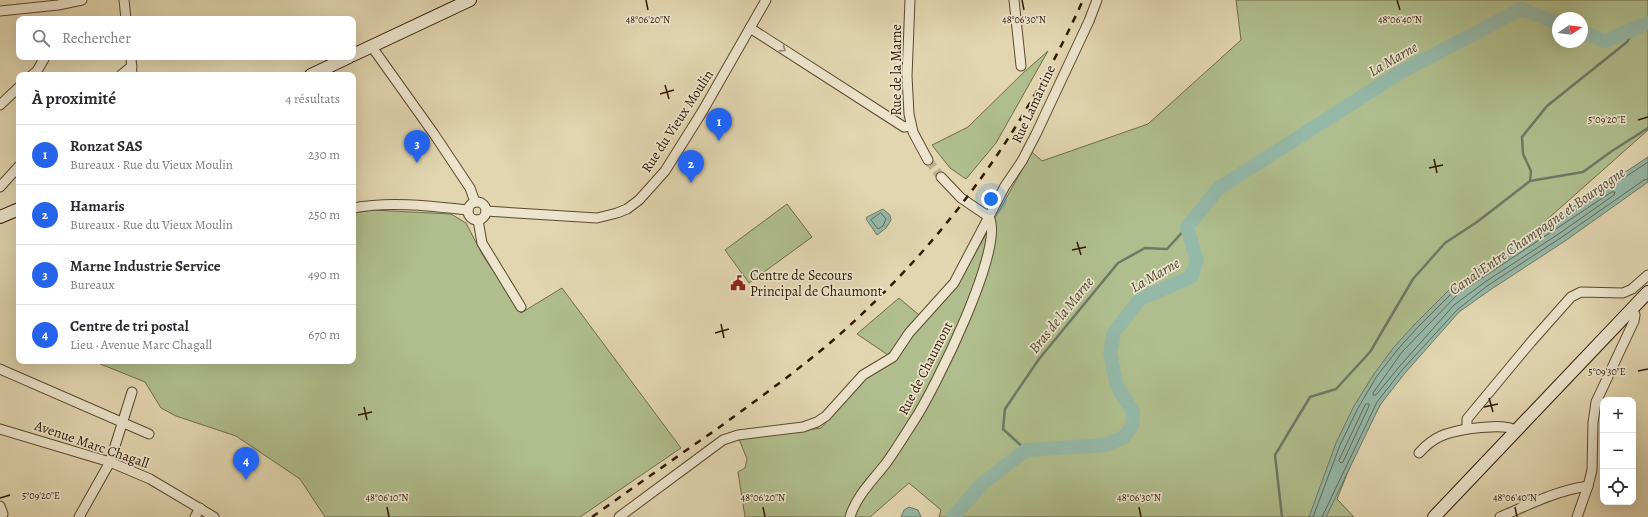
<!DOCTYPE html>
<html lang="fr">
<head>
<meta charset="utf-8">
<style>
  :root { --surface:#fff; --page:#f7f7f7; --text:#2b2b33; --muted:#7c7c81; --line:#e1e1e2; --accent:#2563eb }
  body { margin:0; font-family:Alegreya,serif; background:var(--page); color:var(--text) }
  .controls { position:absolute; right:12px; bottom:12px; display:grid; overflow:hidden; border-radius:8px; box-shadow:0 4px 16px #0002 }
  .controls button { width:36px; height:36px; display:grid; place-items:center; padding:0; border:0; border-bottom:1px solid var(--line); background:var(--surface); color:var(--text); font:20px sans-serif }
  .compass { position:absolute; left:1552px; top:12px; width:36px; height:36px; border-radius:50%; background:var(--surface); box-shadow:0 4px 16px #0002; rotate:77deg }
  .you { position:absolute; left:991px; top:199px; width:14px; height:14px; margin:-10px; border:3px solid #fff; border-radius:50%; background:#1a73e8; box-shadow:0 0 0 6px #1a73e833 }
  .badge { display:grid; place-items:center; width:26px; height:26px; border-radius:50%; background:var(--accent); color:#fff; font-size:13px; font-weight:700 }
  .pin { position:absolute; translate:-50% -33px; filter:drop-shadow(0 1px 2px #0008) }
  .pin::after { content:''; position:absolute; top:21px; width:14px; height:12px; background:inherit; clip-path:polygon(0 0,100% 0,50% 100%) }
  .list { margin:0; padding:0; list-style:none }
  h2 { display:flex; justify-content:space-between; align-items:center; height:52px; margin:0; padding:0 16px; font-size:17px }
  h2 small { font-size:13px; font-weight:400; color:var(--muted) }
  .list li { display:grid; grid-template-columns:26px 1fr auto; gap:12px; align-items:center; box-sizing:border-box; height:60px; padding:0 16px; border-top:1px solid var(--line) }
  .list b { display:block; font-size:15px; white-space:nowrap }
  .list p { margin:0; font-size:13px; white-space:nowrap; color:var(--muted) }
  .list em { font-size:13px; font-style:normal; color:var(--muted) }
  .icon { flex:none; width:22px; height:22px; fill:none; stroke:currentColor; stroke-width:2; stroke-linecap:round; stroke-linejoin:round }
  .map { position:relative; flex:none; width:1648px; height:517px; overflow:hidden }
  .search { position:absolute; background:var(--surface); box-shadow:0 4px 16px #0002; left:16px; top:16px; width:340px; height:44px; display:flex; align-items:center; gap:10px; box-sizing:border-box; padding:0 14px; border-radius:8px; color:var(--muted); font-size:15px }
  .panel { position:absolute; background:var(--surface); box-shadow:0 4px 16px #0002; left:16px; top:72px; width:340px; height:292px; border-radius:8px }
  .map>svg:first-child { display:block }
  .green { fill:#b0be8d; stroke:#706c49; fill-rule:evenodd }
  .water { fill:#95b9a9; stroke:#6d7967 }
  .lines { fill:none; stroke-linecap:round; stroke-linejoin:round }
  .shore { stroke:#626957; stroke-width:1 }
  .stream { stroke:#6d7967; stroke-width:2.5 }
  .river { stroke:#95b9a9; stroke-width:14 }
  .street-tunnel { stroke:#beb08e; stroke-width:9; stroke-dasharray:9 4.5; stroke-linecap:butt }
  .street-casing { stroke:#5c4830; stroke-width:11 }
  .secondary-casing { stroke:#301905; stroke-width:14 }
  .street { stroke:#ece4cc; stroke-width:9 }
  .secondary { stroke:#ece4cc; stroke-width:12 }
  .rail { stroke:#301905; stroke-width:2.5; stroke-dasharray:7 7; stroke-linecap:butt }
  .oneway { stroke:#978972 }
  .ticks { fill:none; stroke:#301905; stroke-width:1.5 }
  .labels { text-anchor:middle; stroke-width:3.5; stroke-linejoin:round; paint-order:stroke }
  .street-label { font-size:14px; fill:#301905; stroke:#ece4cc }
  .poi-label { font-size:14px; fill:#301905; stroke:#ece4cc; text-anchor:start }
  .water-label { font-size:15px; font-style:italic; fill:#4e4936; stroke:#ece4cc }
  .ticks-label { font-size:10px; text-anchor:middle; fill:#301905; stroke:#ece4cc; stroke-width:3.5; stroke-linejoin:round; paint-order:stroke }
</style>
</head>
<body>
<div class="map">
<svg width="1648" height="517" viewBox="0 0 1648 517">
  <rect width="100%" height="100%" fill="#e2d6b0"/>
  <filter id="stains"><feTurbulence type="fractalNoise" baseFrequency=".005" numOctaves="4"/><feColorMatrix values="0 0 0 0 .2 0 0 0 0 .09 0 0 0 0 .02 0 0 0 .5 -.17"/></filter>
  <radialGradient id="worn" r=".72"><stop offset=".6" stop-color="#630" stop-opacity="0"/><stop offset="1" stop-color="#630" stop-opacity=".3"/></radialGradient>
  <g class="green">
    <path d="M 1236,0 L 1648,0 L 1648,130 L 1462,295 L 1399,372 L 1361,439 L 1337,499 L 1354,517 L 939,517 L 941,510 L 909,483 L 870,517 L 745,517 L 738,472 L 745,468 L 747,459 L 739,439 L 821,428 L 864,378 L 897,360 L 914,333 L 957,286 L 1032,152 L 1042,161 L 1148,124 L 1241,40 ZM 1558,18 L 1582,18 L 1582,42 L 1558,42 Z"/>
    <path d="M 1048,51 L 996,143 L 966,179 L 950,168 L 932,145 L 968,127 L 1023,73 Z"/>
    <path d="M 787,204 L 812,237 L 749,283 L 725,250 Z"/>
    <path d="M 372,210 L 451,214 L 466,223 L 482,254 L 521,313 L 562,288 L 681,448 L 580,517 L 325,517 L 300,479 L 236,436 L 176,416 L 161,408 L 145,382 L 93,361 L 353,361 L 353,213 Z"/>
    <path d="M 899,298 L 919,315 L 888,355 L 857,334 Z"/>
  </g>
  <g class="water">
    <path d="M 1648,157 L 1648,182 L 1565,241 L 1490,290 L 1459,312 L 1405,373 L 1380,405 L 1326,517 L 1309,517 L 1336,443 L 1354,406 L 1374,374 L 1394,347 L 1415,324 L 1452,287 Z"/>
    <path d="M 883,209 L 890,215 L 891,220 L 886,228 L 877,235 L 866,219 L 867,217 Z"/>
    <path d="M 909,507 L 918,510 L 921,517 L 901,517 L 904,510 Z"/>
  </g>
  <g class="lines">
    <g class="shore">
      <path d="M 1612,192 L 1615,192 L 1614,195 L 1560,233 L 1485,282 L 1454,305 L 1399,367 L 1376,395 L 1373,395 L 1373,393 L 1402,352 L 1458,294 Z"/>
      <path d="M 881,213 L 886,219 L 883,226 L 878,229 L 871,220 Z"/>
      <path d="M 1366,404 L 1369,404 L 1369,406 L 1343,462 L 1341,463 L 1339,461 Z"/>
      <path d="M 1313,517 L 1340,445 L 1358,408 L 1377,376 L 1398,349 L 1418,327 L 1455,290 L 1648,162"/>
      <path d="M 1322,517 L 1377,402 L 1402,370 L 1457,310 L 1487,286 L 1562,237 L 1644,180 L 1648,179"/>
    </g>
    <g class="stream">
      <path d="M 1530,181 L 1531,171 L 1523,154 L 1522,137 L 1547,106 L 1627,42 L 1635,28"/>
      <path d="M 1026,450 L 1003,429 L 1005,409 L 1039,359 L 1118,263 L 1145,248 L 1167,249 L 1187,227"/>
      <path d="M 1282,517 L 1275,455 L 1310,397 L 1336,389 L 1370,352 L 1413,279 L 1445,243 L 1477,222 L 1530,181 L 1583,172 L 1612,151 L 1648,128"/>
    </g>
    <g class="river">
      <path d="M 1582,32 L 1605,41 L 1648,23"/>
      <path d="M 953,517 L 983,483 L 1026,450 L 1106,445 L 1124,437 L 1132,426 L 1133,412 L 1117,386 L 1110,353 L 1114,332 L 1140,299 L 1191,277 L 1197,261 L 1187,227 L 1219,188 L 1401,72 L 1521,9 L 1558,23"/>
    </g>
    <path class="street-tunnel" d="M 928,160 L 941,177"/>
    <g class="street-casing">
      <g id="street">
        <path d="M 124,0 L 126,19"/>
        <path d="M 910,0 L 907,76 L 909,114 L 913,132 L 928,160"/>
        <path d="M 1014,0 L 1021,66"/>
        <path d="M 0,11 L 58,5 L 82,0"/>
        <path d="M 750,28 L 904,127 L 911,126"/>
        <path d="M 372,47 L 434,134 L 470,188 L 475,202"/>
        <path d="M 131,57 L 132,75"/>
        <path d="M 32,75 L 37,71 L 45,57"/>
        <path d="M 121,75 L 132,66"/>
        <path d="M 0,105 L 19,87"/>
        <path d="M 941,177 L 961,198 L 989,217"/>
        <path d="M 0,187 L 19,166"/>
        <circle cx="477" cy="211" r="9"/>
        <path d="M 353,208 C 390,201 431,206 468,210"/>
        <path d="M 486,211 L 597,218 L 617,213 L 627,209 L 639,200 L 665,171 L 702,112 L 766,0"/>
        <path d="M 478,220 L 482,243 L 521,307"/>
        <path d="M 0,369 L 149,434"/>
        <path d="M 0,429 L 110,462 L 150,479 L 214,517"/>
        <path d="M 1467,429 C 1479,428 1507,423 1516,431"/>
        <path d="M 1419,453 C 1434,436 1446,433 1467,429 L 1467,419 L 1531,342 L 1571,297 L 1581,292 L 1623,293 L 1632,289 L 1648,275"/>
        <path d="M 0,506 L 3,514 L 2,517"/>
        <path d="M 79,517 L 110,462 L 132,392"/>
        <path d="M 195,517 L 200,508"/>
        <path d="M 619,517 L 723,440 L 738,435 L 803,427 L 817,422 L 826,416 L 863,375 L 893,357 L 909,333 L 954,283 L 1005,186 L 1022,161 L 1036,134 L 1089,21 L 1097,0"/>
        <path d="M 850,517 C 856,496 874,479 887,462 C 897,448 906,433 915,419 C 934,390 1006,246 989,217"/>
        <path d="M 1500,517 C 1528,505 1558,490 1588,486"/>
        <path d="M 1577,517 L 1588,486 L 1592,470 L 1593,423 L 1596,402 L 1634,321 L 1635,315 L 1632,308"/>
      </g>
    </g>
    <g class="secondary-casing">
      <g id="secondary">
        <path d="M 353,55 L 470,0"/>
        <path d="M 311,75 L 349,57"/>
        <path d="M 0,217 L 19,209"/>
        <path d="M 1434,517 L 1648,292"/>
      </g>
    </g>
    <use href="#street" class="street"/>
    <use href="#secondary" class="secondary"/>
    <path class="rail" d="M 592,517 C 634,487 675,458 717,429 C 758,399 800,369 838,336 C 946,240 1024,131 1083,0"/>
  </g>
  <defs><path id="oneway-chevron" d="M-2-3.5L2.5 0L-2 3.5" fill="none" stroke-width="1.6" stroke-linecap="round" stroke-linejoin="round"/></defs>
  <use class="oneway" href="#oneway-chevron" transform="translate(783 49) rotate(33)"/>
  <path class="ticks" d="M 646,0 L 648,10M 1022,0 L 1024,10M 1397,0 L 1400,10M 665,85 L 669,99M 660,94 L 674,90M 1638,120 L 1648,117M 1434,159 L 1437,173M 1429,168 L 1443,165M 1077,242 L 1081,255M 1072,250 L 1086,247M 721,324 L 724,338M 715,333 L 729,329M 1638,371 L 1648,369M 1489,398 L 1493,412M 364,407 L 367,420M 1484,407 L 1498,404M 358,415 L 372,412M 0,498 L 10,495M 387,507 L 389,517M 763,507 L 765,517M 1139,507 L 1141,517M 1515,507 L 1517,517"/>
  <defs>
    <g id="civic-bare" transform="scale(1.2)"><path d="M-.6-6.5H3V-4.5H.6V-3L4-1V1h2V6H-6V1h2V-1L-.6-3ZM-1.2 2.5V6h2.4V2.5Z" fill="#8f2418" stroke="#ece4cc" stroke-width="2.5" paint-order="stroke"/></g>
  </defs>
  <g fill-rule="evenodd">
    <use href="#civic-bare" x="738" y="283"/>
  </g>
  <g class="labels">
    <g class="street-label">
      <text transform="translate(896 70) rotate(-90)" y="5">Rue de la Marne</text>
      <text transform="translate(1033 104) rotate(-65)" y="5">Rue Lamartine</text>
      <text transform="translate(677 121) rotate(-57)" y="5">Rue du Vieux Moulin</text>
      <text transform="translate(925 368) rotate(-63)" y="5">Rue de Chaumont</text>
      <text transform="translate(92 444) rotate(19)" y="5">Avenue Marc Chagall</text>
    </g>
    <g class="poi-label">
      <text x="750" y="280">Centre de Secours<tspan x="750" dy="16">Principal de Chaumont</tspan></text>
    </g>
    <g class="water-label">
      <text transform="translate(1393 59) rotate(-30)" y="5">La Marne</text>
      <text transform="translate(1537 231) rotate(-35)" y="5">Canal Entre Champagne et Bourgogne</text>
      <text transform="translate(1155 275) rotate(-30)" y="5">La Marne</text>
      <text transform="translate(1061 315) rotate(-51)" y="5">Bras de la Marne</text>
    </g>
  </g>
  <g class="ticks-label">
    <text x="648" y="23">48°06'20"N</text>
    <text x="1024" y="23">48°06'30"N</text>
    <text x="1400" y="23">48°06'40"N</text>
    <text x="1607" y="123">5°09'20"E</text>
    <text x="1607" y="375">5°09'30"E</text>
    <text x="41" y="499">5°09'20"E</text>
    <text x="387" y="501">48°06'10"N</text>
    <text x="763" y="501">48°06'20"N</text>
    <text x="1139" y="501">48°06'30"N</text>
    <text x="1515" y="501">48°06'40"N</text>
  </g>
  <rect width="100%" height="100%" filter="url(#stains)"/>
  <rect width="100%" height="100%" fill="url(#worn)"/>
</svg>
<div class="controls">
<button>+</button>
<button>−</button>
<button><svg class="icon" aria-label="locate" viewBox="0 0 24 24"><circle cx="12" cy="12" r="6"/><path d="M12 2v4M12 18v4M2 12h4M18 12h4"/></svg></button>
</div>
<svg class="compass" viewBox="-18 -18 36 36"><path d="M0-13l5 13h-10z" fill="#e53935"/><path d="M0 13l5-13h-10z" fill="#7c7c81"/></svg>
<div class="you"></div>
<div class="pin badge" style="left:719px;top:141px">1</div>
<div class="pin badge" style="left:691px;top:183px">2</div>
<div class="pin badge" style="left:417px;top:163px">3</div>
<div class="pin badge" style="left:246px;top:480px">4</div>
<div class="search"><svg class="icon" aria-label="search" viewBox="0 0 24 24"><circle cx="10" cy="10" r="6"/><path d="M15 15l6 6"/></svg>Rechercher</div>
<section class="panel">
<h2>À proximité<small>4 résultats</small></h2>
<ul class="list">
<li><span class="badge">1</span><div><b>Ronzat SAS</b><p>Bureaux · Rue du Vieux Moulin</p></div><em>230 m</em></li>
<li><span class="badge">2</span><div><b>Hamaris</b><p>Bureaux · Rue du Vieux Moulin</p></div><em>250 m</em></li>
<li><span class="badge">3</span><div><b>Marne Industrie Service</b><p>Bureaux</p></div><em>490 m</em></li>
<li><span class="badge">4</span><div><b>Centre de tri postal</b><p>Lieu · Avenue Marc Chagall</p></div><em>670 m</em></li>
</ul>
</section>
</div>
</body>
</html>
